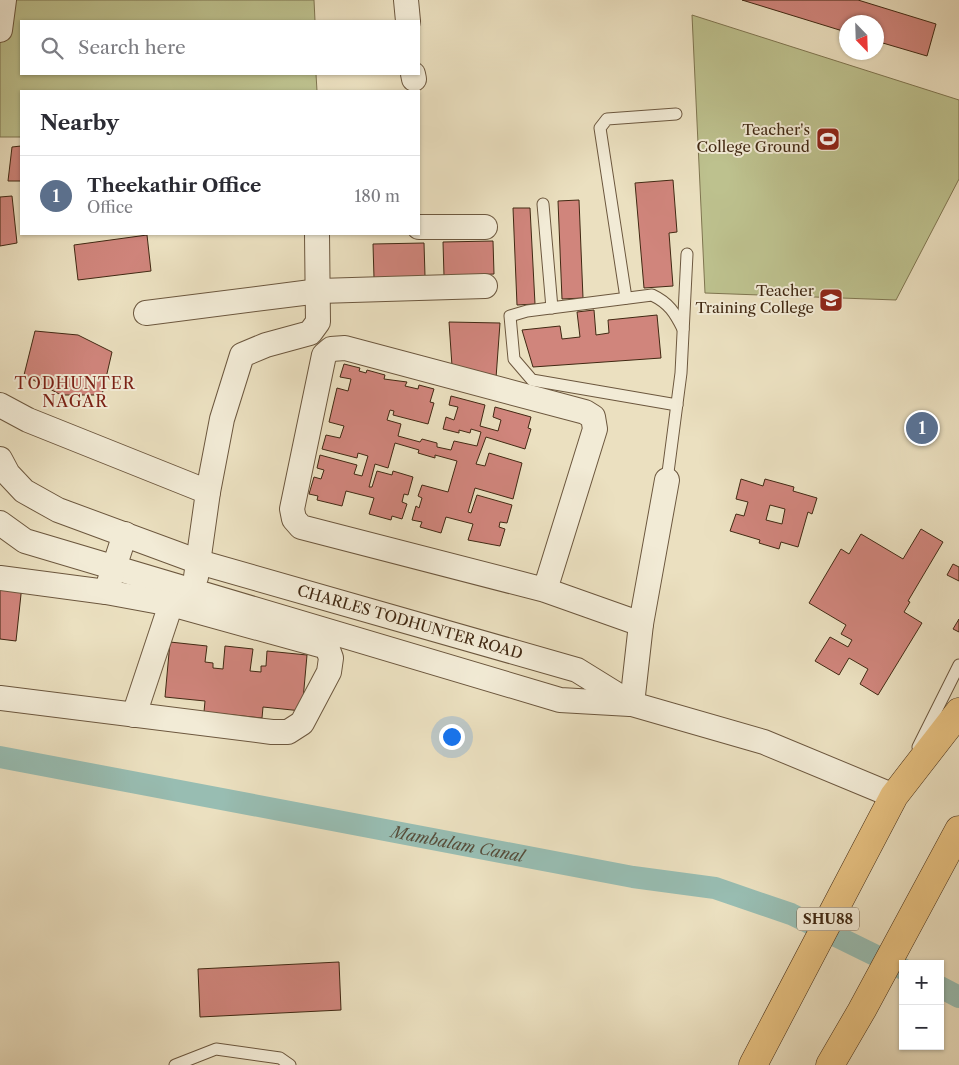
<!DOCTYPE html>
<html lang="en">
<head>
<meta charset="utf-8">
<style>
  :root { --surface:#fff; --page:#f2f2f3; --text:#2b2b33; --muted:#7c7c81; --line:#e1e1e2; --accent:#ea580c }
  body { margin:0; font-family:"Libre Caslon Text",serif; background:var(--page); color:var(--text) }
  .controls { position:absolute; right:15px; bottom:15px; display:grid; overflow:hidden; border-radius:0px; box-shadow:0 1px 4px #0004 }
  .controls button { width:45px; height:45px; display:grid; place-items:center; padding:0; border:0; border-bottom:1px solid var(--line); background:var(--surface); color:var(--text); font:25px sans-serif }
  .compass { position:absolute; left:839px; top:15px; width:45px; height:45px; border-radius:50%; background:var(--surface); box-shadow:0 1px 4px #0004; rotate:157deg }
  .you { position:absolute; left:451px; top:736px; width:18px; height:18px; margin:-12px; border:4px solid #fff; border-radius:50%; background:#1a73e8; box-shadow:0 0 0 8px #1a73e833 }
  .badge { display:grid; place-items:center; width:32px; height:32px; border-radius:50%; background:var(--accent); color:#fff; font-size:16px; font-weight:700 }
  .pin { position:absolute; translate:-50% -50%; border:2px solid #fff; box-shadow:0 1px 5px #0006 }
  .list { margin:0; padding:0; list-style:none }
  h2 { display:flex; justify-content:space-between; align-items:center; height:65px; margin:0; padding:0 20px; font-size:21px }
  h2 small { font-size:16px; font-weight:400; color:var(--muted) }
  .list li { display:grid; grid-template-columns:32px 1fr auto; gap:15px; align-items:center; box-sizing:border-box; height:80px; padding:0 20px; border-top:1px solid var(--line) }
  .list b { display:block; font-size:19px; white-space:nowrap }
  .list p { margin:0; font-size:16px; white-space:nowrap; color:var(--muted) }
  .list em { font-size:16px; font-style:normal; color:var(--muted) }
  .icon { flex:none; width:28px; height:28px; fill:none; stroke:currentColor; stroke-width:2; stroke-linecap:round; stroke-linejoin:round }
  .map { position:relative; flex:none; width:959px; height:1065px; overflow:hidden }
  .search { position:absolute; background:var(--surface); box-shadow:0 1px 4px #0004; left:20px; top:20px; width:400px; height:55px; display:flex; align-items:center; gap:12px; box-sizing:border-box; padding:0 18px; border-radius:0px; color:var(--muted); font-size:19px }
  .panel { position:absolute; background:var(--surface); box-shadow:0 1px 4px #0004; left:20px; top:90px; width:400px; height:145px; border-radius:0px }
  .map>svg:first-child { display:block }
  .green { fill:#bdc18e; stroke:#7f7550 }
  .lines { fill:none; stroke-linecap:round; stroke-linejoin:round }
  .canal { stroke:#98bdb2; stroke-width:22 }
  .building { fill:#d0857c; stroke:#412913; fill-rule:evenodd }
  .service-casing { stroke:#6c573e; stroke-width:13 }
  .minor-casing { stroke:#6c573e; stroke-width:26 }
  .primary-casing { stroke:#412913; stroke-width:29 }
  .service { stroke:#f2ebd6; stroke-width:11 }
  .minor { stroke:#f2ebd6; stroke-width:24 }
  .primary { stroke:#e6c080; stroke-width:28 }
  .labels { text-anchor:middle; stroke-width:4; stroke-linejoin:round; paint-order:stroke }
  .shield { fill:#f2ebd6; stroke:#76634e; stroke-width:1 }
  .shield-label { font-size:14px; font-weight:bold; fill:#412913 }
  .poi-label { font-size:15px; fill:#412913; stroke:#f2ebd6; text-anchor:end }
  .street-label { font-size:15px; fill:#412913; stroke:#f2ebd6 }
  .neighbourhood-label { font-size:16px; letter-spacing:1px; fill:#7a1f14; stroke:#f2ebd6 }
  .water-label { font-size:16px; font-style:italic; fill:#574e3b; stroke:#f2ebd6 }
</style>
</head>
<body>
<div class="map">
<svg width="959" height="1065" viewBox="0 0 959 1065">
  <rect width="100%" height="100%" fill="#ebe0c0"/>
  <filter id="stains"><feTurbulence type="fractalNoise" baseFrequency=".004" numOctaves="4"/><feColorMatrix values="0 0 0 0 .2 0 0 0 0 .09 0 0 0 0 .02 0 0 0 .5 -.17"/></filter>
  <radialGradient id="worn" r=".72"><stop offset=".6" stop-color="#630" stop-opacity="0"/><stop offset="1" stop-color="#630" stop-opacity=".3"/></radialGradient>
  <g class="green">
    <path d="M 0,0 L 314,0 L 315,21 L 21,21 L 21,74 L 316,74 L 317,91 L 21,91 L 21,137 L 0,137 Z"/>
    <path d="M 692,15 L 959,100 L 959,179 L 896,300 L 705,293 Z"/>
  </g>
  <g class="lines">
    <g class="canal">
      <path id="s1" d="M 0,757 L 633,877 L 715,888 L 791,914 L 903,969"/>
      <path d="M 940,987 L 959,997"/>
    </g>
  </g>
  <g class="building">
    <path d="M 742,0 L 858,0 L 936,24 L 927,56 L 876,41 L 876,22 L 846,22 L 846,32 Z"/>
    <path d="M 21,146 L 21,181 L 8,181 L 12,147 Z"/>
    <path d="M 673,180 L 677,232 L 669,233 L 673,286 L 644,288 L 635,183 Z"/>
    <path d="M 12,196 L 17,243 L 0,246 L 0,197 Z"/>
    <path d="M 579,200 L 583,298 L 562,299 L 558,201 Z"/>
    <path d="M 513,208 L 530,208 L 535,304 L 517,305 Z"/>
    <path d="M 147,235 L 151,271 L 78,280 L 74,245 Z"/>
    <path d="M 493,241 L 494,274 L 444,276 L 443,242 Z"/>
    <path d="M 424,243 L 425,276 L 374,278 L 373,244 Z"/>
    <path d="M 594,310 L 596,335 L 609,333 L 608,320 L 657,315 L 661,358 L 533,367 L 522,330 L 560,326 L 562,339 L 580,337 L 577,312 Z"/>
    <path d="M 449,322 L 500,323 L 496,378 L 452,366 Z"/>
    <path d="M 35,331 L 78,335 L 112,352 L 102,395 L 61,395 L 24,375 Z"/>
    <path d="M 344,364 L 360,368 L 359,371 L 366,373 L 367,370 L 385,375 L 384,379 L 407,382 L 405,386 L 418,389 L 419,385 L 434,389 L 430,402 L 434,403 L 428,424 L 393,415 L 394,411 L 390,410 L 387,420 L 401,424 L 398,436 L 420,442 L 422,439 L 437,443 L 437,447 L 451,450 L 454,441 L 477,446 L 481,432 L 471,429 L 470,433 L 459,430 L 459,433 L 443,429 L 446,417 L 454,420 L 458,407 L 449,405 L 451,396 L 485,405 L 480,426 L 498,431 L 501,420 L 493,417 L 495,407 L 531,417 L 528,428 L 531,429 L 525,449 L 486,437 L 476,464 L 485,466 L 489,453 L 522,463 L 513,499 L 475,488 L 468,512 L 471,513 L 477,495 L 512,505 L 507,523 L 500,522 L 499,527 L 505,529 L 500,546 L 468,540 L 473,524 L 446,517 L 441,533 L 420,527 L 422,522 L 412,520 L 416,506 L 419,508 L 422,498 L 418,496 L 422,485 L 448,492 L 457,461 L 435,455 L 435,458 L 418,453 L 419,450 L 395,443 L 388,468 L 375,464 L 369,487 L 372,487 L 377,471 L 392,475 L 393,471 L 413,477 L 408,495 L 404,494 L 402,502 L 407,504 L 402,519 L 392,516 L 391,520 L 369,514 L 374,498 L 346,491 L 342,506 L 317,500 L 318,496 L 309,494 L 314,477 L 321,479 L 324,470 L 317,468 L 320,455 L 357,465 L 354,474 L 362,476 L 368,456 L 358,453 L 357,458 L 322,449 L 326,435 L 340,438 L 344,426 L 329,422 L 337,388 L 348,391 L 351,379 L 340,377 Z"/>
    <path d="M 741,479 L 763,486 L 765,479 L 794,487 L 793,491 L 817,498 L 812,514 L 808,512 L 798,547 L 781,542 L 779,549 L 759,543 L 760,540 L 730,531 L 736,514 L 744,516 L 748,502 L 736,499 ZM 770,505 L 785,509 L 782,524 L 766,520 Z"/>
    <path d="M 921,529 L 943,542 L 908,601 L 910,602 L 904,612 L 922,623 L 878,695 L 860,684 L 868,669 L 849,658 L 839,675 L 815,661 L 830,637 L 848,647 L 852,640 L 841,634 L 846,625 L 809,603 L 841,549 L 849,554 L 861,534 L 903,559 Z"/>
    <path d="M 953,564 L 959,567 L 959,581 L 947,575 Z"/>
    <path d="M 0,583 L 22,585 L 16,641 L 0,639 Z"/>
    <path d="M 959,619 L 959,632 L 953,629 Z"/>
    <path d="M 170,642 L 207,646 L 205,662 L 213,663 L 213,668 L 223,669 L 225,646 L 253,649 L 250,671 L 261,672 L 261,666 L 266,666 L 267,651 L 307,655 L 302,711 L 263,707 L 262,718 L 204,712 L 205,701 L 165,697 Z"/>
    <path d="M 339,962 L 341,1010 L 200,1017 L 198,969 Z"/>
  </g>
  <g class="lines">
    <g class="service-casing">
      <g id="service">
        <path d="M 543,204 L 552,308"/>
        <path d="M 626,298 L 600,128 L 607,119 L 676,114"/>
        <path d="M 677,405 L 532,380 L 514,359 L 510,316 L 527,311 L 652,295 C 669,303 675,313 683,329"/>
        <path d="M 667,480 L 681,373 L 687,254"/>
        <path d="M 918,747 L 959,665"/>
        <path d="M 175,1065 L 216,1049 L 280,1058 L 290,1065"/>
      </g>
    </g>
    <g class="minor-casing">
      <g id="minor">
        <path d="M 406,0 L 408,21"/>
        <path d="M 0,30 L 4,0"/>
        <path d="M 413,74 L 414,79"/>
        <path d="M 419,227 L 485,227"/>
        <path d="M 146,313 L 319,291 L 485,286"/>
        <path d="M 0,405 L 28,420 L 208,492 L 196,577"/>
        <path id="s2" d="M 0,459 L 8,474 L 24,491 L 58,510 L 199,562 L 577,670 L 632,704 L 764,742 L 894,796"/>
        <path d="M 208,492 L 222,419 L 242,355 L 266,345 L 310,333 L 318,322 L 317,234"/>
        <path d="M 0,523 L 25,541 L 560,700 L 630,704"/>
        <path d="M 0,578 L 106,592 L 125,534"/>
        <path d="M 545,590 L 595,429 L 593,417 L 585,412 L 345,348 L 331,349 L 324,355 L 292,509 L 294,519 L 301,527 L 545,590 L 641,624"/>
        <path d="M 0,698 L 272,732 L 288,732 L 302,723 L 329,672 L 331,658 L 327,647 L 171,604 L 106,592"/>
        <path d="M 632,704 L 641,624 L 667,480"/>
        <path d="M 134,715 L 171,604"/>
      </g>
    </g>
    <g class="primary-casing">
      <g id="primary">
        <path d="M 753,1065 L 894,796 L 959,712"/>
        <path d="M 830,1065 L 862,1010 L 959,830"/>
      </g>
    </g>
    <use href="#service" class="service"/>
    <use href="#minor" class="minor"/>
    <use href="#primary" class="primary"/>
  </g>
  <defs>
    <g id="stadium-square" transform="scale(1.25)"><rect x="-9" y="-9" width="18" height="18" rx="4" fill="#8f2418" stroke="#f2ebd6"/><path d="M0-5a6.5 5 0 1 0 0 10a6.5 5 0 1 0 0-10ZM-3.5-1.8h7v3.6h-7Z" fill="#fff"/></g>
    <g id="university-square" transform="scale(1.25)"><rect x="-9" y="-9" width="18" height="18" rx="4" fill="#8f2418" stroke="#f2ebd6"/><path d="M0-5L7-2L0 1L-7-2ZM-4 1L0 2.5L4 1V4Q0 6-4 4Z" fill="#fff"/></g>
  </defs>
  <g fill-rule="evenodd">
    <use href="#stadium-square" x="828" y="139"/>
    <use href="#university-square" x="831" y="300"/>
  </g>
  <g class="labels">
    <rect class="shield" x="797" y="907.5" width="62" height="23" rx="4"/>
    <g class="shield-label">
      <text x="828" y="924">SHU88</text>
    </g>
    <g class="poi-label">
      <text x="810" y="135">Teacher's<tspan x="810" dy="17">College Ground</tspan></text>
      <text x="814" y="296">Teacher<tspan x="814" dy="17">Training College</tspan></text>
    </g>
    <g class="street-label">
      <text dy="5" stroke="none"><textPath href="#s2" startOffset="449">CHARLES TODHUNTER ROAD</textPath></text>
    </g>
    <g class="neighbourhood-label">
      <text x="75" y="389">TODHUNTER<tspan x="75" dy="18">NAGAR</tspan></text>
    </g>
    <g class="water-label">
      <text dy="6" stroke="none"><textPath href="#s1" startOffset="466">Mambalam Canal</textPath></text>
    </g>
  </g>
  <rect width="100%" height="100%" filter="url(#stains)"/>
  <rect width="100%" height="100%" fill="url(#worn)"/>
</svg>
<div class="controls">
<button>+</button>
<button>−</button>
</div>
<svg class="compass" viewBox="-18 -18 36 36"><path d="M0-13l5 13h-10z" fill="#e53935"/><path d="M0 13l5-13h-10z" fill="#7c7c81"/></svg>
<div class="you"></div>
<div class="pin badge" style="left:922px;top:428px;background:#5c6f8a">1</div>
<div class="search"><svg class="icon" aria-label="search" viewBox="0 0 24 24"><circle cx="10" cy="10" r="6"/><path d="M15 15l6 6"/></svg>Search here</div>
<section class="panel">
<h2>Nearby<small></small></h2>
<ul class="list">
<li><span class="badge" style="background:#5c6f8a">1</span><div><b>Theekathir Office</b><p>Office</p></div><em>180 m</em></li>
</ul>
</section>
</div>
</body>
</html>
